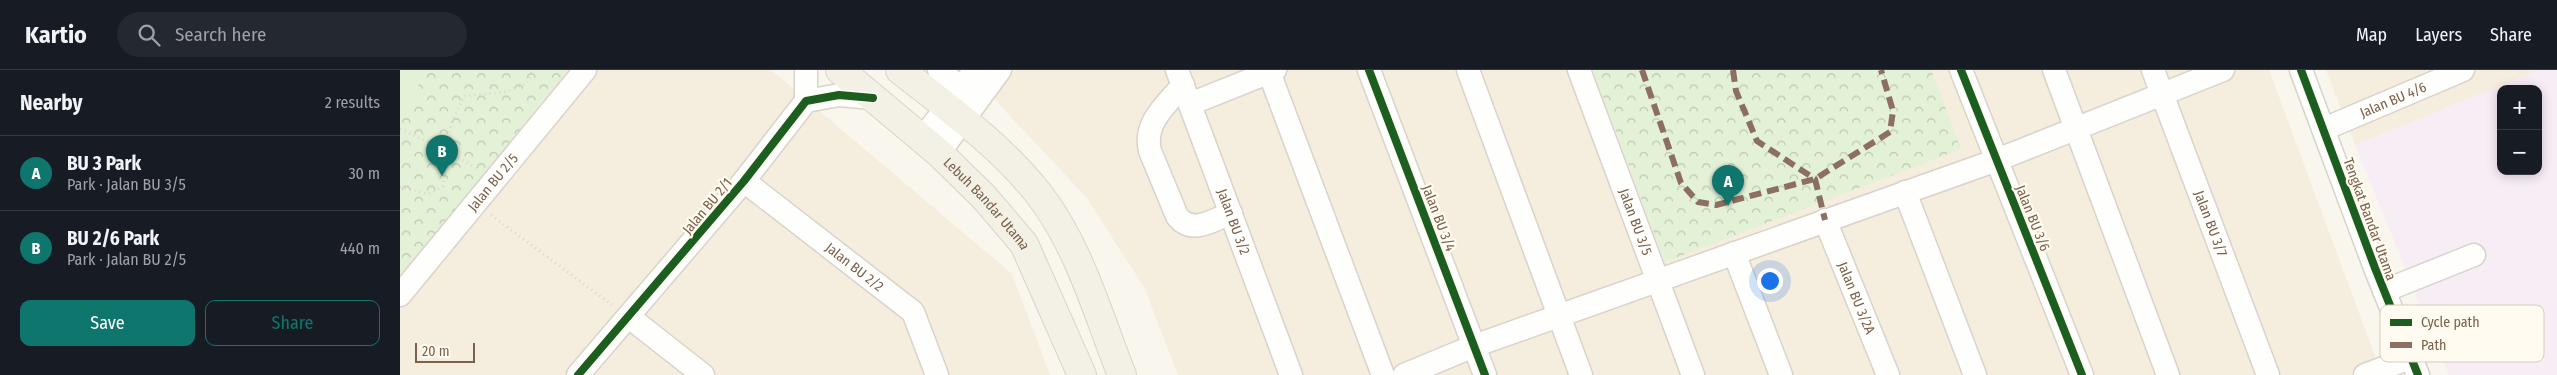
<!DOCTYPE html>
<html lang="en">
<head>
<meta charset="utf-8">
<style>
  :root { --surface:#171b24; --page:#242831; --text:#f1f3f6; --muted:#9ea1a6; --line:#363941; --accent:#0f766e }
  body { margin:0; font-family:"Fira Sans Condensed",sans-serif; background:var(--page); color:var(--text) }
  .controls { position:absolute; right:15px; top:15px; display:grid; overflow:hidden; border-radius:10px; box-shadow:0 2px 12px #0003 }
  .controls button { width:45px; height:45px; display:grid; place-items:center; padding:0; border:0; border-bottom:1px solid var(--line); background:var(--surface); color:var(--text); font:25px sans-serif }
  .scale { position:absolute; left:15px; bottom:12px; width:60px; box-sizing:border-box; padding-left:5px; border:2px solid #7b604a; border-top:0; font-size:14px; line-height:18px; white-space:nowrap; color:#7b604a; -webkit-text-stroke:4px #fffbf0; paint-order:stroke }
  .you { position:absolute; left:1369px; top:210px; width:18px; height:18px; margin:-12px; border:4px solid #fff; border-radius:50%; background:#1a73e8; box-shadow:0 0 0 8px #1a73e833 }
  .badge { display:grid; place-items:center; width:32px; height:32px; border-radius:50%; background:var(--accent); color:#fff; font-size:16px; font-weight:700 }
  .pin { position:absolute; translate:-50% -41px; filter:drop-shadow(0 1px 2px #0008) }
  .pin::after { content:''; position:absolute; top:26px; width:18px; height:15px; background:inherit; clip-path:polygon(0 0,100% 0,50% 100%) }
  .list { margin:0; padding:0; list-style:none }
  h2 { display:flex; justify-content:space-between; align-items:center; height:65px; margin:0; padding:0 20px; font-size:21px }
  h2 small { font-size:16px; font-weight:400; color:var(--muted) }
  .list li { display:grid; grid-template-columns:32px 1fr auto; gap:15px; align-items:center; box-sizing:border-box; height:75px; padding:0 20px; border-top:1px solid var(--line) }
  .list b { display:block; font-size:19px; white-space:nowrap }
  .list p { margin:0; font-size:16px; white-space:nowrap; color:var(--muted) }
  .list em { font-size:16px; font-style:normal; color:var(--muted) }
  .actions { display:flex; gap:10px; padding:15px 20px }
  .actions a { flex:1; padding:11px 0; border:1px solid var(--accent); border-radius:10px; text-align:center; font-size:18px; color:var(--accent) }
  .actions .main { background:var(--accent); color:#fff }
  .icon { flex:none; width:28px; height:28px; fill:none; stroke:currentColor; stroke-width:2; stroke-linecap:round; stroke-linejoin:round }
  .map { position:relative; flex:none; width:2157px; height:305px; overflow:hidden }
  header { display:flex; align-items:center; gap:30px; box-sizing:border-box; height:70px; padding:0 25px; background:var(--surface); border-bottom:1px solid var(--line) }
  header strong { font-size:24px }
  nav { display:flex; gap:28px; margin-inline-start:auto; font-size:18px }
  .search { width:350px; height:45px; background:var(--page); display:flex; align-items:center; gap:12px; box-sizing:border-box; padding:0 18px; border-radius:28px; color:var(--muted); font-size:19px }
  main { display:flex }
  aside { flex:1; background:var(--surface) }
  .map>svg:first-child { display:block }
  .residential { fill:#f5eddd }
  .education { fill:#f7edf5; fill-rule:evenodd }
  .forest { fill:url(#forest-crowns) }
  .pitch { fill:#e3f1d7 }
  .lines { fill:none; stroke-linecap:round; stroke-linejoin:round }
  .minor-casing { stroke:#d9d3cb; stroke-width:25 }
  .major-casing { stroke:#dad3ca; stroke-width:30 }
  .path { stroke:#dcd6ce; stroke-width:3; stroke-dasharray:1 4; stroke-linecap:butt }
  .minor { stroke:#fefefc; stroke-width:22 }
  .major { stroke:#f3f0e6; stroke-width:28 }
  .quiet { stroke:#8d6e63; stroke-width:6; stroke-dasharray:12 6; stroke-linecap:butt }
  .cycleway-casing { stroke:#fffbf0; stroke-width:11 }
  .cycleway { stroke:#1b5e20; stroke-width:8 }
  .labels { text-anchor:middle; stroke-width:4.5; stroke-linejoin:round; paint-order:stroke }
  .street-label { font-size:14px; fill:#7b604a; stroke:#fffbf0 }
  .key { fill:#fffbf0; stroke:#d7ccbe; stroke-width:1 }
  .key-label { font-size:14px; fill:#7b604a }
</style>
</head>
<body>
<header>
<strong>Kartio</strong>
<div class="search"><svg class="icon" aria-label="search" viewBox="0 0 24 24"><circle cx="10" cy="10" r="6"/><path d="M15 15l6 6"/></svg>Search here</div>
<nav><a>Map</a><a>Layers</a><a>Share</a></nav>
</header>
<main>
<aside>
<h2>Nearby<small>2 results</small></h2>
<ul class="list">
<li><span class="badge">A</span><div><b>BU 3 Park</b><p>Park · Jalan BU 3/5</p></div><em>30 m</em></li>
<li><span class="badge">B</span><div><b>BU 2/6 Park</b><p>Park · Jalan BU 2/5</p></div><em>440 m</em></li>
</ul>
<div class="actions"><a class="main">Save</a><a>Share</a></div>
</aside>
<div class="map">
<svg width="2157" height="305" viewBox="0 0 2157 305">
  <defs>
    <pattern id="forest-crowns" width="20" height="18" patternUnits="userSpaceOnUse" patternTransform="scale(1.25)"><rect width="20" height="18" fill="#e3f1d7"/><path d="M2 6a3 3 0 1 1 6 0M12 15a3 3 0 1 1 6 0" fill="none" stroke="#bdc7b0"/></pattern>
  </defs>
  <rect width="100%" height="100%" fill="#f9f6ed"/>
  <g class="residential">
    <path d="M 0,0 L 371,0 L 612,204 L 650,305 L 0,305 Z"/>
    <path d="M 567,0 L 1869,0 L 1982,305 L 778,305 L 744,217 L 686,127 Z"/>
    <path d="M 1926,0 L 2139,0 L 1955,75 Z"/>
  </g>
  <path class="education" d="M 2139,0 L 2157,0 L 2157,305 L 2049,305 L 1955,75 ZM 2101,19 L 2138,19 L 2138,101 L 2101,101 Z"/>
  <g class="forest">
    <path d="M 0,0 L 168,0 L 0,212 Z"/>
    <path d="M 1193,0 L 1531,0 L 1561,79 L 1265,192 Z"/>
  </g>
  <path class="pitch" d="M 0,0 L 26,0 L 0,54 Z"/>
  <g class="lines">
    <g class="minor-casing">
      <g id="minor">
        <path d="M 406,0 L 406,31"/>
        <path d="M 539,0 L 561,18"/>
        <path id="s1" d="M 777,0 L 891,305"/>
        <path d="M 969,0 L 1085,305"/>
        <path d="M 1068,0 L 1181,305"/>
        <path id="s2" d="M 1179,0 L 1293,305"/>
        <path d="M 1561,0 L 1682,305"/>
        <path d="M 1654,0 L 1768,305"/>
        <path id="s3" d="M 1753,0 L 1868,305"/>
        <path d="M 1901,0 L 1975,198 L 2018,305"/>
        <path d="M 869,2 L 983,305"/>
        <path d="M 783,15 C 766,35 743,53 750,81 L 777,146 C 791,165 812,151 831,143"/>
        <path d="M 790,34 L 875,0"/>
        <path id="s4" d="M 1924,59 L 2063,0"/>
        <path d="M 522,69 L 575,0"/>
        <path d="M 539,83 L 600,0"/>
        <path id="s5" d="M 344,111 L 513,242 L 537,305"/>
        <path d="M 1505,122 L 1575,305"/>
        <path id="s6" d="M 1425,150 L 1488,305"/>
        <path d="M 1334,183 L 1381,305"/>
        <path d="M 1984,221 L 2074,185"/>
        <path id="s7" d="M 0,225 L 185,0"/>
        <path d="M 229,247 L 303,305"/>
        <path d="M 178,305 L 344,111 L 406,31 L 439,25 L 473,28"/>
        <path d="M 1004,305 L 1074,276 L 1597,90 L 1823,0"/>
        <path d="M 1965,305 L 2010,288"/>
      </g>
    </g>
    <g class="major-casing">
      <g id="major">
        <path id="s8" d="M 440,0 L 539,83 L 584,127 L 624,174 L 682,305"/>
        <path d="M 500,0 C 548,38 600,75 638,123 C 679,175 698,245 722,305"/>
      </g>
    </g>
    <g class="path">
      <path d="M 0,59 L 46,80 L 77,99"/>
      <path d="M 0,117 L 29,124 L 43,116 L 51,53 L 64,26 L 105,22 L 127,13 L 133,0"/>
      <path d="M 91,145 L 212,235"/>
    </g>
    <use href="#minor" class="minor"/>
    <use href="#major" class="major"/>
    <g class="quiet">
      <path d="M 1242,0 L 1281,113 L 1298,132 L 1316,135 L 1415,109 L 1490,62 L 1493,41 L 1481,0"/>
      <path d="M 1333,0 L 1336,21 L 1357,71 L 1415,109 L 1425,150"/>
    </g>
    <g class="cycleway-casing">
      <g id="cycleway">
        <path d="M 969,0 L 1085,305"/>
        <path d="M 1561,0 L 1682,305"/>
        <path d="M 1901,0 L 1975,198 L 2018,305"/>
        <path d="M 178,305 L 344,111 L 406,31 L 439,25 L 473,28"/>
      </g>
    </g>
    <use href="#cycleway" class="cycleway"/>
  </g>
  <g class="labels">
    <g class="street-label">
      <text dy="5" stroke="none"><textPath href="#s4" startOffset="75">Jalan BU 4/6</textPath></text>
      <text dy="5" stroke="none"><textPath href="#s7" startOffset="146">Jalan BU 2/5</textPath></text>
      <text dy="5" stroke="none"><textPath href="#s8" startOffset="199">Lebuh Bandar Utama</textPath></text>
      <text transform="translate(307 136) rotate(-50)" y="5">Jalan BU 2/1</text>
      <text transform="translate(1039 148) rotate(69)" y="5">Jalan BU 3/4</text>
      <text transform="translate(1633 148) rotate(68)" y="5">Jalan BU 3/6</text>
      <text transform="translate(1970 149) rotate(70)" y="5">Tengkat Bandar Utama</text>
      <text dy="5" stroke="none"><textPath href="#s1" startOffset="162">Jalan BU 3/2</textPath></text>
      <text dy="5" stroke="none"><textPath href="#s2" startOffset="162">Jalan BU 3/5</textPath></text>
      <text dy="5" stroke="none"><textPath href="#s3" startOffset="164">Jalan BU 3/7</textPath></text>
      <text dy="5" stroke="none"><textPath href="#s5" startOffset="140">Jalan BU 2/2</textPath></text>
      <text dy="5" stroke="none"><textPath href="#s6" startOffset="84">Jalan BU 3/2A</textPath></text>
    </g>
  </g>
  <rect x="1980" y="235" width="164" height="57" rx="8" class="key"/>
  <rect x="1990" y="249" width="22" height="7" fill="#1b5e20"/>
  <rect x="1990" y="272" width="22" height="6" fill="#8d6e63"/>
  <g class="key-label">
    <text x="2021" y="257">Cycle path</text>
    <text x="2021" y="280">Path</text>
  </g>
</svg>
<div class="controls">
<button>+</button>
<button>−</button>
</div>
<div class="scale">20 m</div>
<div class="you"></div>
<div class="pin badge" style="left:1328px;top:136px">A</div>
<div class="pin badge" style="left:42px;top:106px">B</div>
</div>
</main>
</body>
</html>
